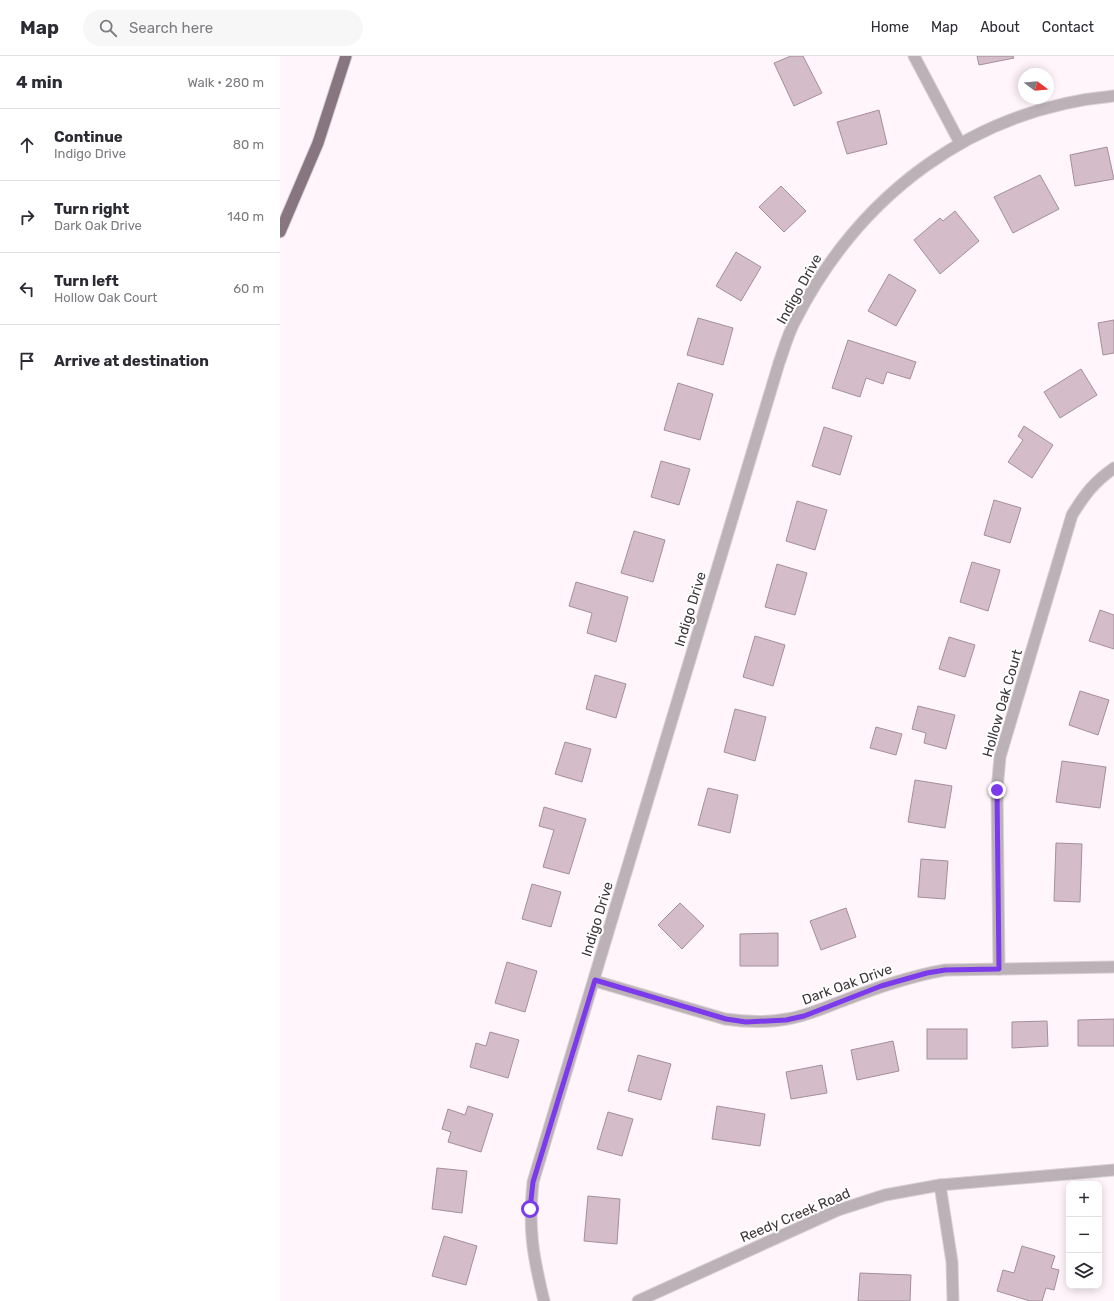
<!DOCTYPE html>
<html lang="en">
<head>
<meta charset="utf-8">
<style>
  :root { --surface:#fff; --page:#f7f7f7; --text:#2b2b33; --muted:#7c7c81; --line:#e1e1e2 }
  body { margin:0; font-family:Rubik,sans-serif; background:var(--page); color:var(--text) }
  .controls { position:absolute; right:12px; bottom:12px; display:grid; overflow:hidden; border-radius:8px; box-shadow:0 2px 10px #0003 }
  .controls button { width:36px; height:36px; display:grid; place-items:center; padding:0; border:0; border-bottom:1px solid var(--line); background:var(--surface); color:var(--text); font:20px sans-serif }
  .compass { position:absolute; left:738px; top:12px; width:36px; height:36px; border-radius:50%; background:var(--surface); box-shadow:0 2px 10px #0003; rotate:106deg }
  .stop { position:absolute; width:12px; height:12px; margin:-9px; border:3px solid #7c3aed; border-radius:50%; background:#fff }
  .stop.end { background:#7c3aed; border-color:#fff; box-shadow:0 1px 4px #0008 }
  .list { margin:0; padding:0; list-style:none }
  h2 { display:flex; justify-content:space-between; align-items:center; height:52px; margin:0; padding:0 16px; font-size:17px }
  h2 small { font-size:13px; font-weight:400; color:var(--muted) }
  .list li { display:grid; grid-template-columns:26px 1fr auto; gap:12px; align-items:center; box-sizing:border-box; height:72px; padding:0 16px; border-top:1px solid var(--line) }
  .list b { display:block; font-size:15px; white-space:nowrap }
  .list p { margin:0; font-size:13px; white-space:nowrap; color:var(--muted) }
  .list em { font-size:13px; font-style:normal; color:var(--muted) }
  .icon { flex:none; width:22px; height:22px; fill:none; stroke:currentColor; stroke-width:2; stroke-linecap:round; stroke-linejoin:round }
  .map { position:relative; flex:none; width:834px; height:1245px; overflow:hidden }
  header { display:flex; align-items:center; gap:24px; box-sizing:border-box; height:56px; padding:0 20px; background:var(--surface); border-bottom:1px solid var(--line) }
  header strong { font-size:19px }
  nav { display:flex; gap:22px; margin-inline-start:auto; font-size:14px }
  .search { width:280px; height:36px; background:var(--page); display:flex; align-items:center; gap:10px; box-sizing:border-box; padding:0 14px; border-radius:22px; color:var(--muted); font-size:15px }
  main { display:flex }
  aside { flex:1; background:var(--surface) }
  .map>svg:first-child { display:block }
  .building { fill:#d4bdc9; stroke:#a48e9a }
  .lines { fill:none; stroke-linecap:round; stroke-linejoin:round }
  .minor-casing { stroke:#d9cfd4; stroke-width:13 }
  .tertiary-casing { stroke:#d9cfd4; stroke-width:13 }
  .primary-casing { stroke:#d9cfd4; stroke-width:13 }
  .minor { stroke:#bbb1b6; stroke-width:11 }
  .tertiary { stroke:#bbb1b6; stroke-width:11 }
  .primary { stroke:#87757f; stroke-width:11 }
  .route { stroke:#7c3aed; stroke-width:5 }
  .labels { text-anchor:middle; stroke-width:4; stroke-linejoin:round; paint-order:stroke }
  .street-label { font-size:14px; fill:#40373b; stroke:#fff }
</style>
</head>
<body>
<header>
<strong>Map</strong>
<div class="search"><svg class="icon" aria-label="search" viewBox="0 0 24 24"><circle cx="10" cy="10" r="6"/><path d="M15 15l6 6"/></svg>Search here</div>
<nav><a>Home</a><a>Map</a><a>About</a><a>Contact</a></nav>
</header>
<main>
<aside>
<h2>4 min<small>Walk · 280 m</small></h2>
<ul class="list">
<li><svg class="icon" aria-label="ahead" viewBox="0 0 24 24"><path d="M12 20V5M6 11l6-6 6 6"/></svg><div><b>Continue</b><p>Indigo Drive</p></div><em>80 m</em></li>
<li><svg class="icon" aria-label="right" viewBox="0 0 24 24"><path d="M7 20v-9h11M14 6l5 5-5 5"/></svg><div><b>Turn right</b><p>Dark Oak Drive</p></div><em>140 m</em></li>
<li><svg class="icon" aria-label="left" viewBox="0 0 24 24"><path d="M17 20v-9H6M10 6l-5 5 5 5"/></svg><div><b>Turn left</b><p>Hollow Oak Court</p></div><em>60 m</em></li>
<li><svg class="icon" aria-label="arrive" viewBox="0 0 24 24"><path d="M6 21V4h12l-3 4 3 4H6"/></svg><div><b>Arrive at destination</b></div></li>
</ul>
</aside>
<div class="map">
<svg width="834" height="1245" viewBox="0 0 834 1245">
  <rect width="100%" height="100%" fill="#fff5fa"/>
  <g class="building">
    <path d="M 511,0 L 523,0 L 542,37 L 514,50 L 494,7 Z"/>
    <path d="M 697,0 L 733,0 L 734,2 L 699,9 Z"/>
    <path d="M 599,54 L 607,88 L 567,98 L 557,66 Z"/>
    <path d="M 827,91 L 834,123 L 795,130 L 790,99 Z"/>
    <path d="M 760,119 L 779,153 L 733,177 L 714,141 Z"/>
    <path d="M 501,130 L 526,155 L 504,176 L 479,151 Z"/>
    <path d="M 675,155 L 699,185 L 660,218 L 634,184 L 660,162 L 663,165 Z"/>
    <path d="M 456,196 L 481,211 L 461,245 L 436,230 Z"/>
    <path d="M 609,218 L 636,234 L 616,270 L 588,255 Z"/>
    <path d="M 418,262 L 453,272 L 443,309 L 407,299 Z"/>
    <path d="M 834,264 L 834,297 L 823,299 L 818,267 Z"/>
    <path d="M 568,284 L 636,306 L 630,323 L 607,316 L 603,328 L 586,322 L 580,341 L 552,332 Z"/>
    <path d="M 801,313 L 817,339 L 780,362 L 764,336 Z"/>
    <path d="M 398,327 L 433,338 L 420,384 L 384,374 Z"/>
    <path d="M 744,370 L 773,389 L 752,422 L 728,406 L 743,384 L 738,380 Z"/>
    <path d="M 544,371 L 572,380 L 560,419 L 532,410 Z"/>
    <path d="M 381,405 L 410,413 L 399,449 L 371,441 Z"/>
    <path d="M 714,444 L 741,452 L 730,487 L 704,479 Z"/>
    <path d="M 517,445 L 547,454 L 535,494 L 506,485 Z"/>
    <path d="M 354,475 L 385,484 L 373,526 L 341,517 Z"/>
    <path d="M 692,506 L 720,514 L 708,555 L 680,546 Z"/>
    <path d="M 497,508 L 527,517 L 515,559 L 485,551 Z"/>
    <path d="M 296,526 L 348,541 L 336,586 L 307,577 L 312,557 L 289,550 Z"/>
    <path d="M 820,554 L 834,559 L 834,593 L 809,585 Z"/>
    <path d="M 475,580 L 505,589 L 493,630 L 463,621 Z"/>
    <path d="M 669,581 L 695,589 L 685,621 L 659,613 Z"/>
    <path d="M 315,619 L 346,628 L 336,662 L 306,653 Z"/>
    <path d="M 800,635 L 829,644 L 818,679 L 789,669 Z"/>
    <path d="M 638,650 L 675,659 L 666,693 L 644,687 L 646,677 L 632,673 Z"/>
    <path d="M 455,653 L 486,661 L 475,705 L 444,696 Z"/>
    <path d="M 596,671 L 622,678 L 616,699 L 590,692 Z"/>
    <path d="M 285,686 L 311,693 L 302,726 L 275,718 Z"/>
    <path d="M 782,705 L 826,711 L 820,752 L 776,746 Z"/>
    <path d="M 635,724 L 672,730 L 665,772 L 628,766 Z"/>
    <path d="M 428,732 L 458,739 L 450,777 L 418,769 Z"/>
    <path d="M 264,751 L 306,763 L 289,818 L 263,811 L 274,774 L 259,770 Z"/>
    <path d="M 776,787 L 802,788 L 800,846 L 774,845 Z"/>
    <path d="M 641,803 L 668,805 L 665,843 L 638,841 Z"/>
    <path d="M 252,828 L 281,836 L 271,871 L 242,863 Z"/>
    <path d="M 400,847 L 424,870 L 402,893 L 378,869 Z"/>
    <path d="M 566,852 L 576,881 L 541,894 L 530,865 Z"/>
    <path d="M 498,877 L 498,910 L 460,910 L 460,878 Z"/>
    <path d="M 227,906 L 257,915 L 245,956 L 215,947 Z"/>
    <path d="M 834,963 L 834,990 L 798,990 L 798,964 Z"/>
    <path d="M 767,965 L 768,990 L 732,992 L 732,966 Z"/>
    <rect x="647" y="973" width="40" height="30"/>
    <path d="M 210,976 L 239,984 L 228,1022 L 190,1011 L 196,987 L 206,990 Z"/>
    <path d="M 613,985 L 619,1015 L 577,1024 L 571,994 Z"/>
    <path d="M 358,999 L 391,1008 L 381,1044 L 348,1035 Z"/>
    <path d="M 542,1009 L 547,1037 L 511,1043 L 506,1016 Z"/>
    <path d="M 188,1050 L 213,1058 L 201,1096 L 168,1086 L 171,1076 L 162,1073 L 168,1053 L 185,1059 Z"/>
    <path d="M 437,1050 L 485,1058 L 480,1090 L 432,1083 Z"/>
    <path d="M 328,1056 L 353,1063 L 342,1100 L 317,1093 Z"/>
    <path d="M 157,1112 L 187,1115 L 182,1157 L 152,1153 Z"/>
    <path d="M 308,1140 L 340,1143 L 337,1188 L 304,1185 Z"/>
    <path d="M 164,1180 L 197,1190 L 186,1229 L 152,1220 Z"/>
    <path d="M 742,1190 L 775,1200 L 771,1212 L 779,1214 L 774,1234 L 766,1232 L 762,1245 L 750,1245 L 717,1235 L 723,1214 L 734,1217 Z"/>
    <path d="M 580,1217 L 631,1219 L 630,1245 L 578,1245 Z"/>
  </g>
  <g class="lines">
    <g class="minor-casing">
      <g id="minor">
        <path d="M 634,0 L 680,87"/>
        <path d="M 719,913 L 717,734 L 720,701 L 792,459 C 805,438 814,426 834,412"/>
        <path d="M 315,925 L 445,963 C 466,966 486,967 507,963 C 527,960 546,951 565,944 C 598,931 631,920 665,914 L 834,911"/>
        <path d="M 660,1129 L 672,1206 L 673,1245"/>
        <path d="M 264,1245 C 253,1200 248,1173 253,1126 L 499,307 C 504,293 508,278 515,265 C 579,139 692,53 834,40"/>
      </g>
    </g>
    <g class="tertiary-casing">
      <path id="tertiary" d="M 358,1245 L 558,1154 L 605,1139 L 660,1129 L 834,1114"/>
    </g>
    <g class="primary-casing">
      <path id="primary" d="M 0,176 L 38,87 L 66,0"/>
    </g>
    <use href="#minor" class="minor"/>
    <use href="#tertiary" class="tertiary"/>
    <use href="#primary" class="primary"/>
  </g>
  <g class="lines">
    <path class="route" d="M 250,1153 L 253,1126 L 315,924 L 446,963 L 466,966 L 506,964 L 524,960 L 601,930 L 647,917 L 665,914 L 719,913 L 717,734"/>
  </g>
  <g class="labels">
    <g class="street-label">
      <text transform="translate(519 233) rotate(-61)" y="5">Indigo Drive</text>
      <text transform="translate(410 553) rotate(-73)" y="5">Indigo Drive</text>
      <text transform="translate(722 647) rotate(-74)" y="5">Hollow Oak Court</text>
      <text transform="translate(317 863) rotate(-73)" y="5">Indigo Drive</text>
      <text transform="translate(567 928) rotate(-20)" y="5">Dark Oak Drive</text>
      <text transform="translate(515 1159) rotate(-23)" y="5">Reedy Creek Road</text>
    </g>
  </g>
</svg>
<div class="controls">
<button>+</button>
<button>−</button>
<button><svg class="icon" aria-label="layers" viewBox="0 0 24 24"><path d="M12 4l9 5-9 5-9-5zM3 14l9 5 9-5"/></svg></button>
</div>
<svg class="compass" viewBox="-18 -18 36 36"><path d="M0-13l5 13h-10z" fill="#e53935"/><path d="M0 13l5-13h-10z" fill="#7c7c81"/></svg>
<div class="stop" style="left:250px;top:1153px"></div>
<div class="stop end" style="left:717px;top:734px"></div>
</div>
</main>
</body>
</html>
